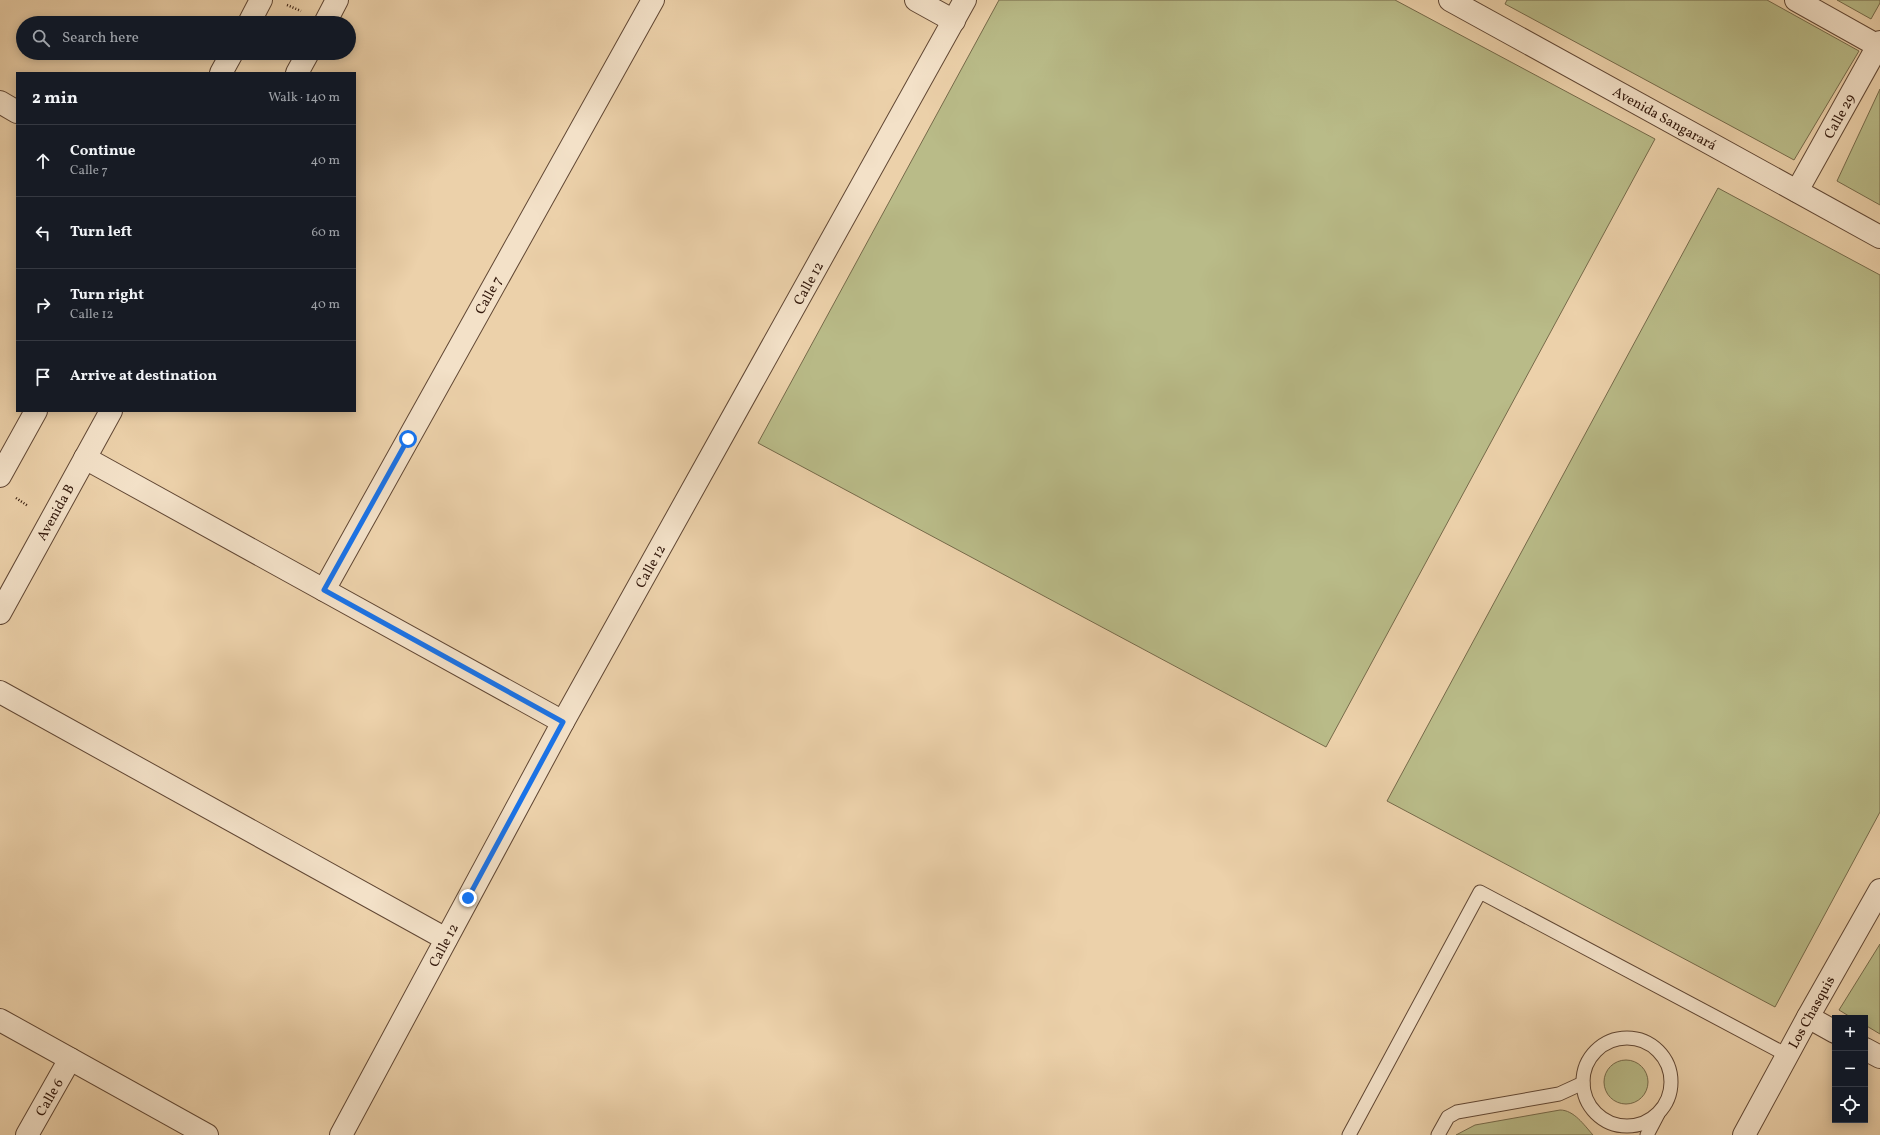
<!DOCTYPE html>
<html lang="en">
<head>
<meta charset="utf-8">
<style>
  :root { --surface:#171b24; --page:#242831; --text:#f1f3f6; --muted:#9ea1a6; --line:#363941 }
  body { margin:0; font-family:Vollkorn,serif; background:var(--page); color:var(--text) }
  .controls { position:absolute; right:12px; bottom:12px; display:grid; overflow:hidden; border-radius:0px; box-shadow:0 2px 10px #0003 }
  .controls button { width:36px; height:36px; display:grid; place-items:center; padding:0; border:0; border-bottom:1px solid var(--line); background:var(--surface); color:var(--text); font:20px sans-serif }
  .stop { position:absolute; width:12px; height:12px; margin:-9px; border:3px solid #1a73e8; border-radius:50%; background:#fff }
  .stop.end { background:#1a73e8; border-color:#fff; box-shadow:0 1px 4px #0008 }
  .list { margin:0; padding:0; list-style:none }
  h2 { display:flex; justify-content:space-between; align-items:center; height:52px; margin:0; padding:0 16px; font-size:17px }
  h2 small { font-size:13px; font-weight:400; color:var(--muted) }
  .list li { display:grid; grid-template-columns:26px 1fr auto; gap:12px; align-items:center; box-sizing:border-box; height:72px; padding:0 16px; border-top:1px solid var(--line) }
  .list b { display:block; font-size:15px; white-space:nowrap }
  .list p { margin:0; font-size:13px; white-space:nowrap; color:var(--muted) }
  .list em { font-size:13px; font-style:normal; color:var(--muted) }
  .icon { flex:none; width:22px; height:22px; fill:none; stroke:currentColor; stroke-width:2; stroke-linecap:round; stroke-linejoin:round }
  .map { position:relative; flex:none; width:1880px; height:1135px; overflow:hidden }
  .search { position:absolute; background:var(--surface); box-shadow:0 2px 10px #0003; left:16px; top:16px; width:340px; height:44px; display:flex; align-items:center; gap:10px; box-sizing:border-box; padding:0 14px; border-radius:22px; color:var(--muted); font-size:15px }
  .panel { position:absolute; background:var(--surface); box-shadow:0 2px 10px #0003; left:16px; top:72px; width:340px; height:340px; border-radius:0px }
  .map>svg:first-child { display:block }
  .green { fill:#b9bb88; stroke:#766a4a }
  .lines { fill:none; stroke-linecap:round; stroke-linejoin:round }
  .service-casing { stroke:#614734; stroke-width:15 }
  .minor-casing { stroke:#614734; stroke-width:24 }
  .tertiary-casing { stroke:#614734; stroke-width:24 }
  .path { stroke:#33190c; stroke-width:2.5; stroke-dasharray:1 2; stroke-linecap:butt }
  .service { stroke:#f3e1c8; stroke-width:13 }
  .minor { stroke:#f3e1c8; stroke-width:22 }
  .tertiary { stroke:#f3e1c8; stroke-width:22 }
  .route { stroke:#1a73e8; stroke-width:5 }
  .labels { text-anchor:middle; stroke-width:4; stroke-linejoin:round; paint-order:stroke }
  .street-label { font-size:14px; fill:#33190c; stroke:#f3e1c8 }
</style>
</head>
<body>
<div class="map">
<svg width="1880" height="1135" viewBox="0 0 1880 1135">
  <rect width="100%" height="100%" fill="#ecd1aa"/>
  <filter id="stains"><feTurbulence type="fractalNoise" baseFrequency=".005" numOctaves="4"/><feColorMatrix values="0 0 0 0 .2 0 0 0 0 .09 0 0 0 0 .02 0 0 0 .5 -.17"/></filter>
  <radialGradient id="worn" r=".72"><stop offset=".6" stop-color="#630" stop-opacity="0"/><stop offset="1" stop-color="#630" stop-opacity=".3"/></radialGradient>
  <g class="green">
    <path d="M 999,0 L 1395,0 L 1655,139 L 1326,747 L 758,443 Z"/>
    <path d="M 1507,0 L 1767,0 L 1859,51 L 1794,160 L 1505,4 Z"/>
    <path d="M 1837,0 L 1880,0 L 1880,3 L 1871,19 Z"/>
    <path d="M 1880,89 L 1880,205 L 1837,181 Z"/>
    <path d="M 1718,188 L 1880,275 L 1880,812 L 1775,1007 L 1387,801 Z"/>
    <path d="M 1880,944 L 1880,1034 L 1865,1025 L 1865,1018 L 1852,1018 L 1839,1010 Z"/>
    <circle cx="1626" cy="1082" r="22"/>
    <path d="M 1560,1110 C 1574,1110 1584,1125 1593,1135 L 1456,1135 L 1475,1125 Z"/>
  </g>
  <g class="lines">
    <g class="service-casing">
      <g id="service">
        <circle cx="1627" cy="1082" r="44"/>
        <path d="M 1349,1135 L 1480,892 L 1787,1055"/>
        <path d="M 1438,1135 L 1448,1117 L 1457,1112 L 1559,1094 L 1583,1083"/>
        <path d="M 1647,1135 L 1658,1114"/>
      </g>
    </g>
    <g class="minor-casing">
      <g id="minor">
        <path d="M 916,0 L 954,21"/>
        <path d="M 0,102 L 17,112"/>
        <path d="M 1797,191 L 1880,42"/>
        <path d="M 85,458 L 563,722"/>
        <path d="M 324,590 L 653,0"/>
        <path d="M 0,692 L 446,939"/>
        <path d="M 1808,1017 L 1835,1032"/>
        <path d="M 0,1020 L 207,1135"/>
        <path d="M 1865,1049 L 1880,1057"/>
        <path d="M 27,1135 L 70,1059"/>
        <path d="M 341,1135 L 563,722 L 965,0"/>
        <path d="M 1744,1135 L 1808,1017 L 1880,890"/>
      </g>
    </g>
    <g class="tertiary-casing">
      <g id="tertiary">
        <path d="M 1450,0 L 1880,237"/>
        <path d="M 1796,0 L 1880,47"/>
        <path d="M 249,23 L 261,0"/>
        <path d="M 325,23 L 337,0"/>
        <path d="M 221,73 L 232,53"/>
        <path d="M 297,73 L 308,53"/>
        <path d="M 0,476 L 36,411"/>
        <path d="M 0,613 L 111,411"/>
      </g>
    </g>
    <g class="path">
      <path d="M 287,5 L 301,11"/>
      <path d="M 16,498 L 28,506"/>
    </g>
    <use href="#service" class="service"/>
    <use href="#minor" class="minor"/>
    <use href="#tertiary" class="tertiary"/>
  </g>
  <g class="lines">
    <path class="route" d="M 408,439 L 324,590 L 563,722 L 468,898"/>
  </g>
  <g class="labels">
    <g class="street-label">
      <text transform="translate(1839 116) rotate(-61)" y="5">Calle 29</text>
      <text transform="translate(1665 118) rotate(29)" y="5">Avenida Sangarará</text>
      <text transform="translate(808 283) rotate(-61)" y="5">Calle 12</text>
      <text transform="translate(488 295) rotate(-61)" y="5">Calle 7</text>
      <text transform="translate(55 512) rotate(-61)" y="5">Avenida B</text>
      <text transform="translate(650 566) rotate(-61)" y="5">Calle 12</text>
      <text transform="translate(443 945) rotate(-62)" y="5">Calle 12</text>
      <text transform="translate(1811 1012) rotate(-61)" y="5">Los Chasquis</text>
      <text transform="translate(49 1097) rotate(-60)" y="5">Calle 6</text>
    </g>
  </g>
  <rect width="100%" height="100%" filter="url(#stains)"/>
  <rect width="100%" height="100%" fill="url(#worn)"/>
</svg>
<div class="controls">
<button>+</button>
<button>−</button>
<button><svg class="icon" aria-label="locate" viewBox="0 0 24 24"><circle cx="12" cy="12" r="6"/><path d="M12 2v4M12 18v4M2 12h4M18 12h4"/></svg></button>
</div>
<div class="stop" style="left:408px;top:439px"></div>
<div class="stop end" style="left:468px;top:898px"></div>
<div class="search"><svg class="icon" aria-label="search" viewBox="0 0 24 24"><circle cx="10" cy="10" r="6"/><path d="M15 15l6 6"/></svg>Search here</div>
<section class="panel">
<h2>2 min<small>Walk · 140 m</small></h2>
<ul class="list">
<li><svg class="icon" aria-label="ahead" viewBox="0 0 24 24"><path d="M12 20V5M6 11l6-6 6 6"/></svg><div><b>Continue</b><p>Calle 7</p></div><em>40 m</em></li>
<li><svg class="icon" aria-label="left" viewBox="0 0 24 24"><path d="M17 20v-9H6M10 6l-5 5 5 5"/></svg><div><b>Turn left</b></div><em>60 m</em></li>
<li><svg class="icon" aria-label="right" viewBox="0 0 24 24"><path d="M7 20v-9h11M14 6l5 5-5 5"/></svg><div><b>Turn right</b><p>Calle 12</p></div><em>40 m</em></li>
<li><svg class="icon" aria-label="arrive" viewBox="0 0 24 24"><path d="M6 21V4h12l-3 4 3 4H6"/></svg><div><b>Arrive at destination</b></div></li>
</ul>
</section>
</div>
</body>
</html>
